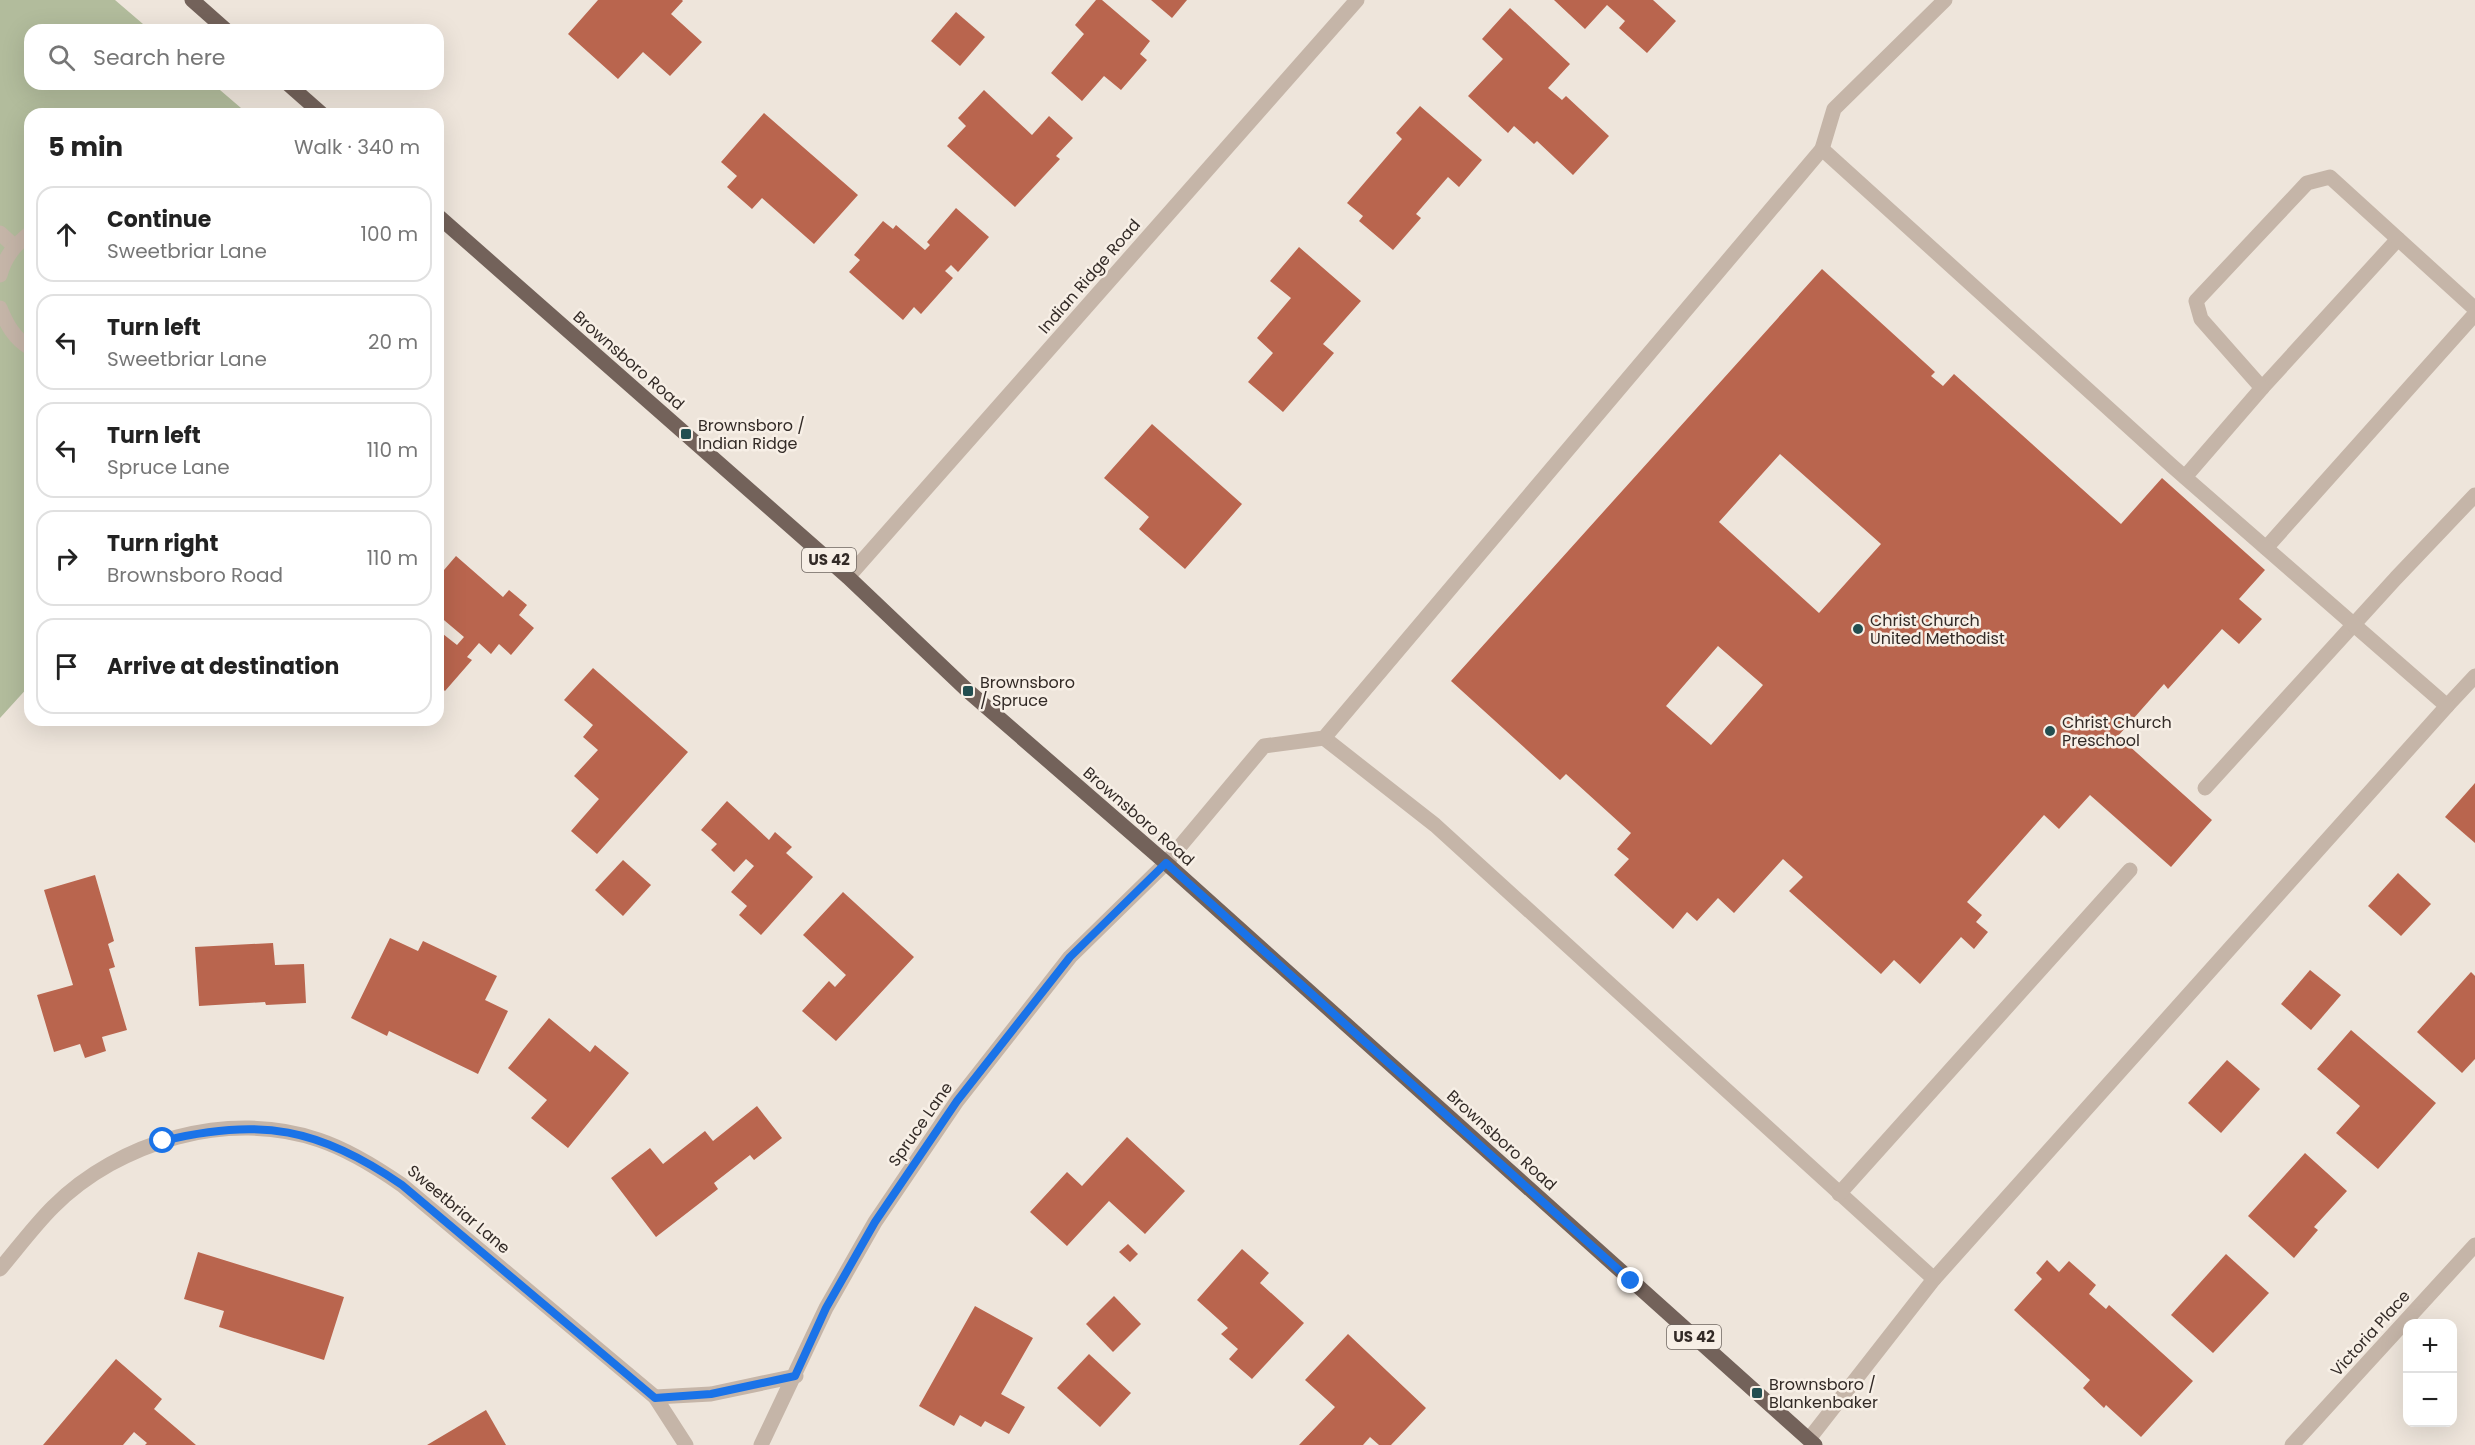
<!DOCTYPE html>
<html lang="en">
<head>
<meta charset="utf-8">
<style>
  :root { --surface:#fff; --page:#f6f6f6; --text:#222; --muted:#767676; --line:#e0e0e0 }
  body { margin:0; font-family:Poppins,sans-serif; background:var(--page); color:var(--text) }
  .controls { position:absolute; right:18px; bottom:18px; display:grid; overflow:hidden; border-radius:12px; box-shadow:0 6px 24px #0002 }
  .controls button { width:54px; height:54px; display:grid; place-items:center; padding:0; border:0; border-bottom:2px solid var(--line); background:var(--surface); color:var(--text); font:30px sans-serif }
  .stop { position:absolute; width:18px; height:18px; margin:-14px; border:4px solid #1a73e8; border-radius:50%; background:#fff }
  .stop.end { background:#1a73e8; border-color:#fff; box-shadow:0 2px 6px #0008 }
  .list { margin:0; padding:0; list-style:none }
  h2 { display:flex; justify-content:space-between; align-items:center; height:78px; margin:0; padding:0 24px; font-size:26px }
  h2 small { font-size:20px; font-weight:400; color:var(--muted) }
  .list li { display:grid; grid-template-columns:39px 1fr auto; gap:18px; align-items:center; box-sizing:border-box; height:96px; margin:0 12px 12px; padding:0 12px; border:2px solid var(--line); border-radius:18px }
  .list b { display:block; font-size:22px; white-space:nowrap }
  .list p { margin:0; font-size:20px; white-space:nowrap; color:var(--muted) }
  .list em { font-size:20px; font-style:normal; color:var(--muted) }
  .icon { flex:none; width:33px; height:33px; fill:none; stroke:currentColor; stroke-width:2; stroke-linecap:round; stroke-linejoin:round }
  .map { position:relative; flex:none; width:2475px; height:1445px; overflow:hidden }
  .search { position:absolute; background:var(--surface); box-shadow:0 6px 24px #0002; left:24px; top:24px; width:420px; height:66px; display:flex; align-items:center; gap:15px; box-sizing:border-box; padding:0 21px; border-radius:18px; color:var(--muted); font-size:22px }
  .panel { position:absolute; background:var(--surface); box-shadow:0 6px 24px #0002; left:24px; top:108px; width:420px; height:618px; border-radius:18px }
  .map>svg:first-child { display:block }
  .green { fill:#b2bc9c }
  .building { fill:#b9654e; fill-rule:evenodd }
  .lines { fill:none; stroke-linecap:round; stroke-linejoin:round }
  .service { stroke:#c5b5a8; stroke-width:15 }
  .minor { stroke:#c5b5a8; stroke-width:15 }
  .primary { stroke:#73625a; stroke-width:15 }
  .route { stroke:#1a73e8; stroke-width:8 }
  .poi-dot { fill:#224e50; stroke:#f7efe6; stroke-width:2 }
  .labels { text-anchor:middle; stroke-width:5; stroke-linejoin:round; paint-order:stroke }
  .shield { fill:#f7efe6; stroke:#6e6660; stroke-width:1.5 }
  .shield-label { font-size:15px; font-weight:bold; fill:#332b27 }
  .street-label { font-size:16px; fill:#332b27; stroke:#f7efe6 }
  .poi-label { font-size:16px; fill:#332b27; stroke:#f7efe6; text-anchor:start }
</style>
</head>
<body>
<div class="map">
<svg width="2475" height="1445" viewBox="0 0 2475 1445">
  <rect width="100%" height="100%" fill="#eee5db"/>
  <path class="green" d="M 0,0 L 115,0 L 150,30 L 30,30 L 30,84 L 213,84 L 248,114 L 30,114 L 30,685 L 0,718 Z"/>
  <g class="building">
    <path d="M 598,0 L 682,0 L 683,1 L 671,14 L 702,42 L 670,76 L 643,52 L 618,79 L 568,34 Z"/>
    <path d="M 1096,0 L 1102,0 L 1150,41 L 1140,54 L 1147,60 L 1121,90 L 1104,76 L 1082,101 L 1051,73 L 1084,34 L 1075,25 Z"/>
    <path d="M 1151,0 L 1187,0 L 1172,18 Z"/>
    <path d="M 1554,0 L 1653,0 L 1676,21 L 1647,53 L 1619,28 L 1625,21 L 1607,5 L 1585,29 Z"/>
    <path d="M 1510,8 L 1570,64 L 1548,88 L 1562,100 L 1566,96 L 1609,136 L 1573,175 L 1537,141 L 1534,144 L 1514,126 L 1508,133 L 1468,96 L 1503,59 L 1482,39 Z"/>
    <path d="M 956,12 L 985,37 L 960,66 L 931,41 Z"/>
    <path d="M 984,90 L 1032,135 L 1049,116 L 1073,138 L 1056,156 L 1060,159 L 1015,207 L 947,146 L 966,126 L 958,118 Z"/>
    <path d="M 1420,106 L 1482,160 L 1459,187 L 1448,177 L 1416,214 L 1421,218 L 1393,250 L 1359,221 L 1363,216 L 1347,203 L 1402,139 L 1396,133 Z"/>
    <path d="M 764,113 L 858,195 L 814,244 L 762,198 L 752,209 L 727,187 L 737,176 L 721,162 Z"/>
    <path d="M 956,208 L 989,237 L 958,272 L 951,265 L 945,271 L 953,278 L 921,314 L 914,307 L 903,320 L 849,272 L 860,260 L 854,255 L 883,221 L 893,229 L 896,225 L 925,250 L 930,245 L 927,242 Z"/>
    <path d="M 1299,247 L 1361,301 L 1323,344 L 1334,353 L 1283,412 L 1248,382 L 1273,353 L 1257,338 L 1291,298 L 1270,281 Z"/>
    <path d="M 1822,269 L 1935,372 L 1931,376 L 1943,386 L 1954,374 L 2121,524 L 2162,478 L 2265,570 L 2239,599 L 2262,619 L 2239,644 L 2222,629 L 2168,689 L 2164,684 L 2118,736 L 2212,820 L 2171,867 L 2090,795 L 2059,829 L 2044,815 L 1967,902 L 1982,915 L 1976,922 L 1988,932 L 1974,949 L 1961,937 L 1920,984 L 1894,960 L 1881,974 L 1789,891 L 1803,877 L 1783,859 L 1734,913 L 1718,898 L 1697,921 L 1687,912 L 1673,929 L 1614,875 L 1629,859 L 1617,849 L 1631,833 L 1566,774 L 1560,780 L 1451,681 ZM 1780,454 L 1881,544 L 1819,613 L 1719,522 ZM 1718,646 L 1763,685 L 1711,745 L 1666,706 Z"/>
    <path d="M 1152,424 L 1242,504 L 1185,569 L 1139,529 L 1149,517 L 1104,478 Z"/>
    <path d="M 456,556 L 503,597 L 509,590 L 527,605 L 519,615 L 534,628 L 511,655 L 499,644 L 491,654 L 479,643 L 467,657 L 472,660 L 445,691 L 438,685 L 438,640 L 443,634 L 457,645 L 464,637 L 438,615 L 438,577 Z"/>
    <path d="M 593,668 L 688,752 L 597,854 L 571,831 L 599,799 L 574,776 L 598,750 L 583,737 L 593,725 L 564,700 Z"/>
    <path d="M 2475,783 L 2475,843 L 2445,817 Z"/>
    <path d="M 727,801 L 769,840 L 775,832 L 792,847 L 786,853 L 813,877 L 761,935 L 739,915 L 747,906 L 731,892 L 754,866 L 746,859 L 734,872 L 711,850 L 717,844 L 701,830 Z"/>
    <path d="M 623,860 L 651,885 L 623,916 L 595,890 Z"/>
    <path d="M 2398,873 L 2431,904 L 2401,936 L 2368,906 Z"/>
    <path d="M 95,875 L 114,941 L 108,944 L 115,967 L 109,969 L 127,1030 L 102,1037 L 106,1051 L 85,1058 L 80,1044 L 54,1052 L 37,995 L 73,985 L 44,890 Z"/>
    <path d="M 843,892 L 914,957 L 836,1041 L 802,1011 L 829,981 L 835,987 L 846,975 L 803,935 Z"/>
    <path d="M 390,938 L 418,951 L 423,941 L 497,976 L 485,1000 L 508,1011 L 478,1074 L 389,1031 L 387,1036 L 351,1018 Z"/>
    <path d="M 273,943 L 275,965 L 304,964 L 306,1003 L 266,1005 L 265,1002 L 199,1006 L 195,947 Z"/>
    <path d="M 2310,970 L 2341,995 L 2311,1030 L 2281,1004 Z"/>
    <path d="M 2471,972 L 2475,976 L 2475,1059 L 2462,1073 L 2417,1032 Z"/>
    <path d="M 549,1018 L 590,1052 L 595,1045 L 629,1073 L 568,1148 L 531,1118 L 547,1100 L 508,1068 Z"/>
    <path d="M 2351,1030 L 2436,1103 L 2378,1169 L 2336,1133 L 2360,1106 L 2317,1069 Z"/>
    <path d="M 2227,1060 L 2260,1089 L 2221,1133 L 2188,1103 Z"/>
    <path d="M 757,1106 L 782,1138 L 754,1160 L 750,1155 L 714,1183 L 718,1189 L 656,1237 L 611,1178 L 650,1148 L 663,1164 L 705,1131 L 713,1141 Z"/>
    <path d="M 1127,1137 L 1185,1191 L 1145,1234 L 1109,1201 L 1067,1246 L 1030,1212 L 1067,1172 L 1082,1186 Z"/>
    <path d="M 2305,1153 L 2347,1191 L 2314,1227 L 2318,1230 L 2294,1258 L 2248,1216 Z"/>
    <path d="M 1128,1244 L 1138,1254 L 1130,1262 L 1119,1252 Z"/>
    <path d="M 1242,1249 L 1269,1273 L 1260,1283 L 1304,1323 L 1252,1379 L 1229,1359 L 1238,1349 L 1221,1334 L 1228,1328 L 1197,1300 Z"/>
    <path d="M 198,1252 L 344,1297 L 324,1360 L 219,1327 L 224,1311 L 184,1299 Z"/>
    <path d="M 2226,1254 L 2269,1293 L 2213,1353 L 2171,1315 Z"/>
    <path d="M 2047,1260 L 2059,1272 L 2069,1261 L 2096,1285 L 2089,1294 L 2106,1309 L 2109,1305 L 2193,1381 L 2141,1437 L 2106,1405 L 2104,1408 L 2083,1388 L 2090,1380 L 2014,1310 L 2042,1279 L 2036,1273 Z"/>
    <path d="M 1114,1296 L 1141,1324 L 1113,1352 L 1086,1324 Z"/>
    <path d="M 975,1306 L 1033,1338 L 1001,1394 L 1025,1407 L 1009,1434 L 985,1421 L 981,1427 L 960,1415 L 954,1426 L 919,1406 Z"/>
    <path d="M 1348,1334 L 1426,1408 L 1391,1445 L 1379,1445 L 1370,1437 L 1363,1445 L 1299,1445 L 1335,1407 L 1305,1380 Z"/>
    <path d="M 1089,1354 L 1131,1393 L 1100,1427 L 1057,1388 Z"/>
    <path d="M 116,1359 L 162,1399 L 154,1409 L 196,1445 L 145,1445 L 147,1443 L 134,1432 L 123,1445 L 43,1445 Z"/>
    <path d="M 486,1410 L 506,1445 L 427,1445 Z"/>
  </g>
  <g class="lines">
    <g class="service">
      <path d="M 1822,149 L 1834,109 L 1945,0"/>
      <path d="M 2262,388 L 2398,239"/>
      <path d="M 2185,477 L 2262,388 L 2201,319 L 2196,301 L 2307,183 L 2330,177 L 2475,309"/>
      <path d="M 2266,548 L 2475,314"/>
      <path d="M 2447,706 L 2475,676"/>
      <path d="M 1324,738 L 1435,825 L 1934,1279"/>
      <path d="M 2205,788 L 2396,578 L 2475,495"/>
      <path d="M 1166,863 L 1264,746 L 1324,738 L 1822,149 L 2172,466 L 2447,706 L 1934,1279 L 1809,1439"/>
      <path d="M 1839,1194 L 2130,870"/>
    </g>
    <g class="minor">
      <path d="M 0,233 L 14,246"/>
      <path d="M 0,275 C 5,256 15,245 30,233"/>
      <path d="M 0,308 C 7,325 14,338 30,348"/>
      <path d="M 848,577 L 1357,0"/>
      <path d="M 0,1269 C 17,1249 34,1226 53,1207 C 119,1141 229,1109 319,1140 C 349,1150 376,1167 402,1185 L 655,1397 L 686,1445"/>
      <path d="M 655,1397 L 711,1394 L 796,1376"/>
      <path d="M 761,1445 L 826,1308 L 875,1222 L 957,1101 L 1070,957 L 1166,863"/>
      <path d="M 2292,1445 L 2475,1245"/>
    </g>
    <g class="primary">
      <path d="M 192,0 L 226,30"/>
      <path d="M 288,84 L 322,114"/>
      <path d="M 438,216 L 848,577 L 968,691 L 1166,863 L 1815,1445"/>
    </g>
  </g>
  <g class="lines">
    <path class="route" d="M 163,1141 C 260,1117 320,1128 402,1185 L 655,1398 L 711,1394 L 795,1376 L 826,1308 L 875,1222 L 957,1101 L 1070,957 L 1166,863 L 1631,1281"/>
  </g>
  <g class="poi-dot">
    <rect x="680" y="428" width="12" height="12" rx="3"/>
    <circle cx="1858" cy="629" r="6"/>
    <rect x="962" y="685" width="12" height="12" rx="3"/>
    <circle cx="2050" cy="731" r="6"/>
    <rect x="1751" y="1387" width="12" height="12" rx="3"/>
  </g>
  <g class="labels">
    <g class="shield">
      <rect x="802" y="548" width="54" height="24" rx="4.5"/>
      <rect x="1667" y="1325" width="54" height="24" rx="4.5"/>
    </g>
    <g class="shield-label">
      <text x="829" y="565">US 42</text>
      <text x="1694" y="1342">US 42</text>
    </g>
    <g class="street-label">
      <text transform="translate(1089 276) rotate(-49)" y="6">Indian Ridge Road</text>
      <text transform="translate(629 360) rotate(41)" y="6">Brownsboro Road</text>
      <text transform="translate(1139 816) rotate(41)" y="6">Brownsboro Road</text>
      <text transform="translate(920 1124) rotate(-55)" y="6">Spruce Lane</text>
      <text transform="translate(1502 1140) rotate(42)" y="6">Brownsboro Road</text>
      <text transform="translate(459 1209) rotate(40)" y="6">Sweetbriar Lane</text>
      <text transform="translate(2370 1333) rotate(-48)" y="6">Victoria Place</text>
    </g>
    <g class="poi-label">
      <text x="698" y="431">Brownsboro /<tspan x="698" dy="18">Indian Ridge</tspan></text>
      <text x="1870" y="626">Christ Church<tspan x="1870" dy="18">United Methodist</tspan></text>
      <text x="980" y="688">Brownsboro<tspan x="980" dy="18">/ Spruce</tspan></text>
      <text x="2062" y="728">Christ Church<tspan x="2062" dy="18">Preschool</tspan></text>
      <text x="1769" y="1390">Brownsboro /<tspan x="1769" dy="18">Blankenbaker</tspan></text>
    </g>
  </g>
</svg>
<div class="controls">
<button>+</button>
<button>−</button>
</div>
<div class="stop" style="left:163px;top:1141px"></div>
<div class="stop end" style="left:1631px;top:1281px"></div>
<div class="search"><svg class="icon" aria-label="search" viewBox="0 0 24 24"><circle cx="10" cy="10" r="6"/><path d="M15 15l6 6"/></svg>Search here</div>
<section class="panel">
<h2>5 min<small>Walk · 340 m</small></h2>
<ul class="list">
<li><svg class="icon" aria-label="ahead" viewBox="0 0 24 24"><path d="M12 20V5M6 11l6-6 6 6"/></svg><div><b>Continue</b><p>Sweetbriar Lane</p></div><em>100 m</em></li>
<li><svg class="icon" aria-label="left" viewBox="0 0 24 24"><path d="M17 20v-9H6M10 6l-5 5 5 5"/></svg><div><b>Turn left</b><p>Sweetbriar Lane</p></div><em>20 m</em></li>
<li><svg class="icon" aria-label="left" viewBox="0 0 24 24"><path d="M17 20v-9H6M10 6l-5 5 5 5"/></svg><div><b>Turn left</b><p>Spruce Lane</p></div><em>110 m</em></li>
<li><svg class="icon" aria-label="right" viewBox="0 0 24 24"><path d="M7 20v-9h11M14 6l5 5-5 5"/></svg><div><b>Turn right</b><p>Brownsboro Road</p></div><em>110 m</em></li>
<li><svg class="icon" aria-label="arrive" viewBox="0 0 24 24"><path d="M6 21V4h12l-3 4 3 4H6"/></svg><div><b>Arrive at destination</b></div></li>
</ul>
</section>
</div>
</body>
</html>
